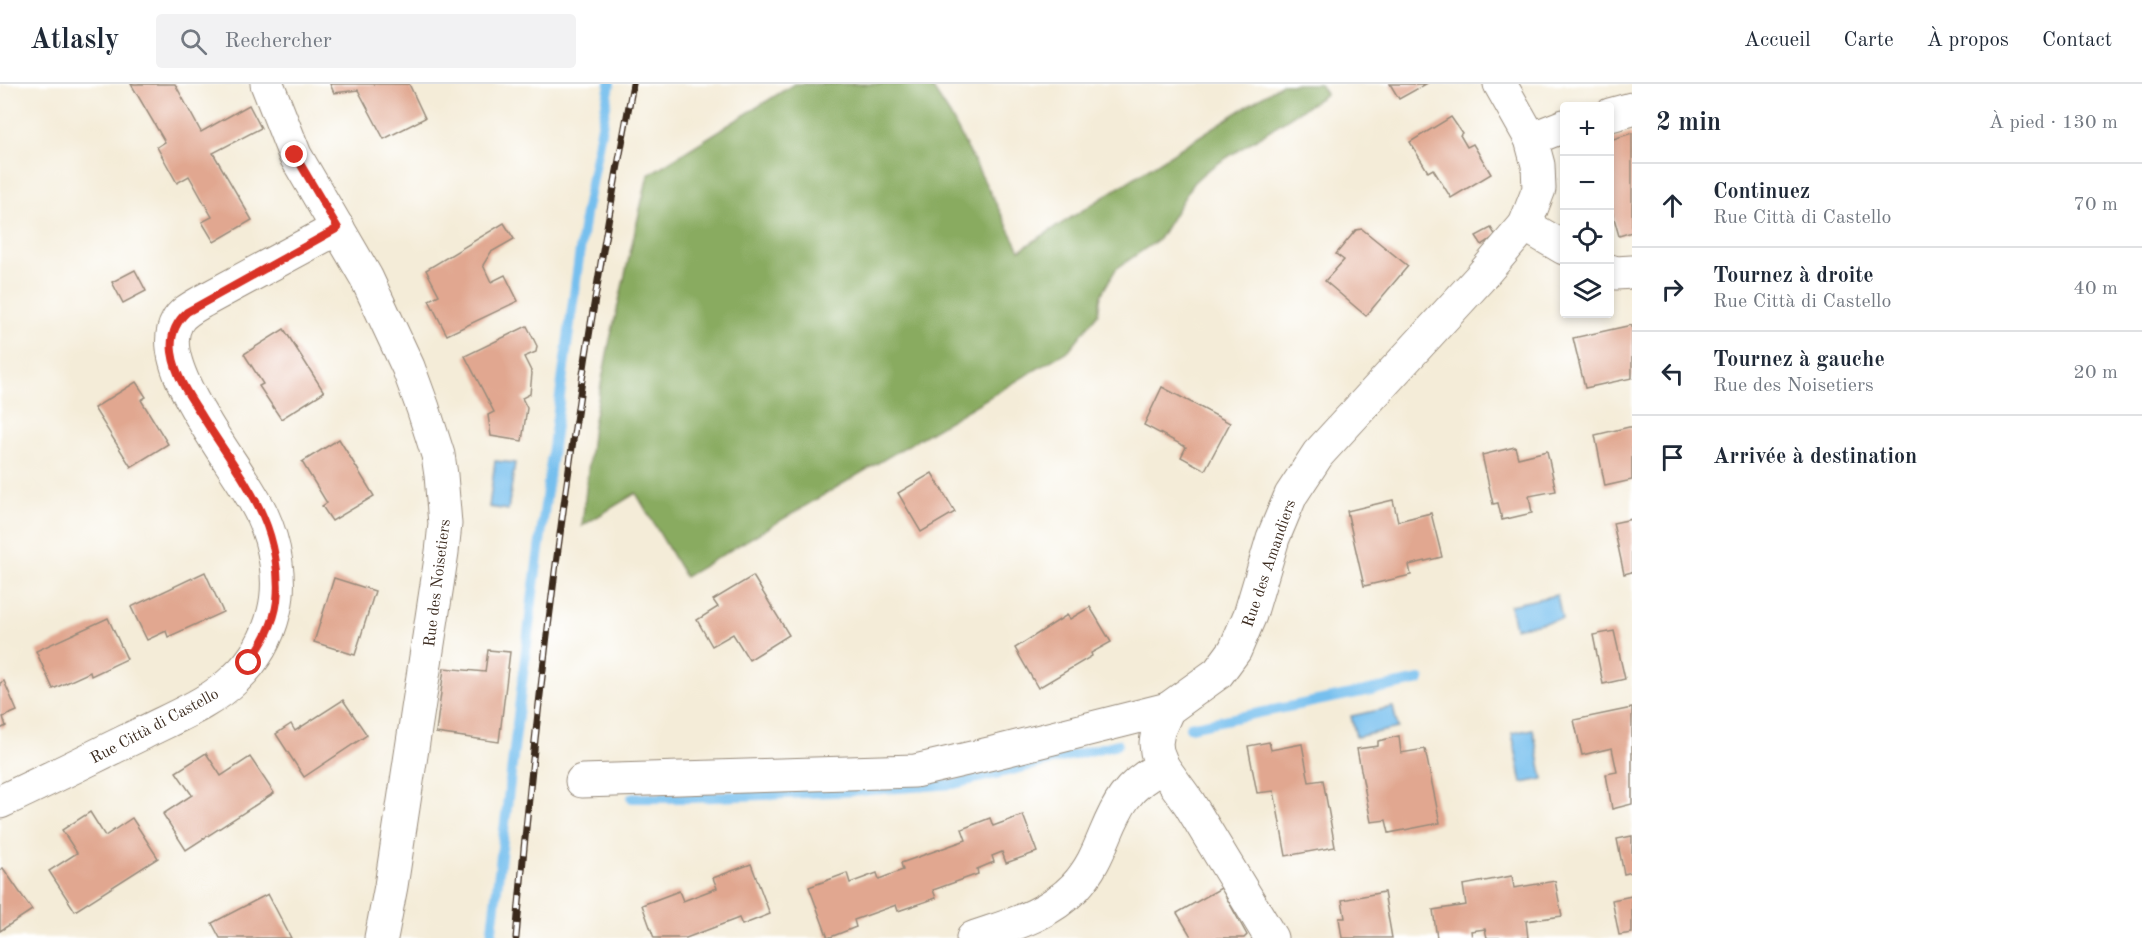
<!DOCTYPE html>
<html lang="fr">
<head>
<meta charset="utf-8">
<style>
  :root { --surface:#fff; --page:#f2f2f3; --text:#1f2937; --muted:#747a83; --line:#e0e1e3 }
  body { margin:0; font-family:"Old Standard TT",serif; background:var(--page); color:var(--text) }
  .controls { position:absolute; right:18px; top:18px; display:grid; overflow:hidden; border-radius:6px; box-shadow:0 3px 9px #0003 }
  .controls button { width:54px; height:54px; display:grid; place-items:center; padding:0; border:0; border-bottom:2px solid var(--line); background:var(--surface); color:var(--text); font:30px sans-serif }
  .stop { position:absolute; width:18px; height:18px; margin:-14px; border:4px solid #d93025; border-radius:50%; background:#fff }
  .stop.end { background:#d93025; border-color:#fff; box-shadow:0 2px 6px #0008 }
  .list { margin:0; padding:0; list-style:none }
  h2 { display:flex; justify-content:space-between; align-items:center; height:78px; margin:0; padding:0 24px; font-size:26px }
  h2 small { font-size:20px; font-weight:400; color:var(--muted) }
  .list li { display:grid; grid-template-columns:39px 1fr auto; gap:18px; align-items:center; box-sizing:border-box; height:84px; padding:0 24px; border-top:2px solid var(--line) }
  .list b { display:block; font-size:22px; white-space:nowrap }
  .list p { margin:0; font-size:20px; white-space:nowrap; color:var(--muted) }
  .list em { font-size:20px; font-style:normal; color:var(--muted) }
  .icon { flex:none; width:33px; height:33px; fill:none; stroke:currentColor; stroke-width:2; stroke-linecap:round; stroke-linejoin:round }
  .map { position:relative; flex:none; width:1632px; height:854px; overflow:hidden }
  header { display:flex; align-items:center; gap:36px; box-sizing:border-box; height:84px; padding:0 30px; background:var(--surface); border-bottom:2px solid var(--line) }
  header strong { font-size:28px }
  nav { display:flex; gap:33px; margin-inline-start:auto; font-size:21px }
  .search { width:420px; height:54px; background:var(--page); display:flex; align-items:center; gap:15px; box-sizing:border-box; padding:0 21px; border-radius:6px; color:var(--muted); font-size:22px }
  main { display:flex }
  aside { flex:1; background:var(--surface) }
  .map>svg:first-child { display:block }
  .forest { fill:#89ab60; stroke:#626a3f; stroke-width:1.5 }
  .water { fill:#76bfee; stroke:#587486; stroke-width:1.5 }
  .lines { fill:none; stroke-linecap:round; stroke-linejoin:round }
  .stream { stroke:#76bfee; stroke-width:10 }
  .building { fill:#e1a790 }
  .minor-casing { stroke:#988b7b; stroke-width:35 }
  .minor { stroke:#fff; stroke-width:33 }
  .rail-casing { stroke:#3b2a1e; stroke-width:7 }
  .rail { stroke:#fff; stroke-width:4.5; stroke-dasharray:14; stroke-linecap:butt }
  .route { stroke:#d93025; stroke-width:8 }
  .labels { text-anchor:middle; stroke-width:5; stroke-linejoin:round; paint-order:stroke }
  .street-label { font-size:16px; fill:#3b2a1e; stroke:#fff }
</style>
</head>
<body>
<header>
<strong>Atlasly</strong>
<div class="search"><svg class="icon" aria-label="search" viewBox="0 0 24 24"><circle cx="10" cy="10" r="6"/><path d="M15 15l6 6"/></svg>Rechercher</div>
<nav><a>Accueil</a><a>Carte</a><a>À propos</a><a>Contact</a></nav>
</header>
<main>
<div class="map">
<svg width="1632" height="854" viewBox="0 0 1632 854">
  <rect width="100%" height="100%" fill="#fff"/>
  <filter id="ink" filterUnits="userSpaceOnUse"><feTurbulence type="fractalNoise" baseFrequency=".0167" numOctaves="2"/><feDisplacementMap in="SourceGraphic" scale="12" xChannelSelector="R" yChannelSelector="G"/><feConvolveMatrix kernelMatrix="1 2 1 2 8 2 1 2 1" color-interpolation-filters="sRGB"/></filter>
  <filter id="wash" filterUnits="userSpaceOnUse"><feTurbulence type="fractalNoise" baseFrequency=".008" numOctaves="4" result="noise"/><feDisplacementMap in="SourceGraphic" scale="24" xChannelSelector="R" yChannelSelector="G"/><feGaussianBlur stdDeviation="1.35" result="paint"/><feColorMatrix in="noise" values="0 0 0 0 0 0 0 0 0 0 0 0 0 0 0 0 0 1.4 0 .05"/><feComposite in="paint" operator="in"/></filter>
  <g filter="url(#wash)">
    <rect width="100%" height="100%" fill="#f4ecd8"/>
    <path class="forest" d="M 794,0 L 930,0 L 950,31 L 1020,166 L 1282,0 L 1320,0 L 1326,10 L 1206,87 L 1193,99 L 1159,155 L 1116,185 L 1101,211 L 1098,230 L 1069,266 L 685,493 L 636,409 L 582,442 L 593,341 L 609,260 L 648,91 Z"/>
    <g class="water">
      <path d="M 495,377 L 515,379 L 508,426 L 489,423 Z"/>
      <path d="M 1557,511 L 1562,535 L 1515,544 L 1510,521 Z"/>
      <path d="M 1393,623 L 1398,644 L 1356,653 L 1351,632 Z"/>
      <path d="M 1533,645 L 1543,695 L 1522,699 L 1512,649 Z"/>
    </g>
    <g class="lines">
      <g class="stream">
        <path d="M 1190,643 L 1420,596"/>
        <path d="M 632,714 L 689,714 L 856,707 L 954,700 L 1118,660"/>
        <path d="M 491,854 L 533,509 L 585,130 L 610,0"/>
      </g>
    </g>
    <g id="blocks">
      <g class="building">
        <path d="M 131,0 L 175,0 L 201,48 L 249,21 L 261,44 L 213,69 L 252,136 L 214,158 L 202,138 L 212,133 L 189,92 L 177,99 L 157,63 L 165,58 Z"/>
        <path d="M 330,0 L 409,0 L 425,34 L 384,55 L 358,6 L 334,9 Z"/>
        <path d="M 1390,0 L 1426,0 L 1399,15 Z"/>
        <path d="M 1451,33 L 1462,49 L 1460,51 L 1467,63 L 1473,60 L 1491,90 L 1451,114 L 1433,85 L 1428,88 L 1410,58 Z"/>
        <path d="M 1632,49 L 1632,148 L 1619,152 L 1610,120 L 1610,56 Z"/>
        <path d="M 504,139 L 514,155 L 491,168 L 483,181 L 491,198 L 505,191 L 518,217 L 447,251 L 429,216 L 439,211 L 426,186 Z"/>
        <path d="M 1491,144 L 1496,152 L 1482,161 L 1476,152 Z"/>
        <path d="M 1362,145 L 1408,182 L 1366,232 L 1325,197 L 1344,176 L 1336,170 L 1356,146 Z"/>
        <path d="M 135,186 L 146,207 L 123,219 L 112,198 Z"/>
        <path d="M 1632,241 L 1632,294 L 1585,304 L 1573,254 Z"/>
        <path d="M 527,242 L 537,262 L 536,268 L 524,273 L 532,289 L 530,310 L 522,314 L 527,324 L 522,357 L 491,352 L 488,331 L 494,328 L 465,272 Z"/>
        <path d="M 284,245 L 324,308 L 281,335 L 259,302 L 263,300 L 244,270 Z"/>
        <path d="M 136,298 L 146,313 L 141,316 L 168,360 L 131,383 L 94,324 Z"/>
        <path d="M 1162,303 L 1230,339 L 1205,386 L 1181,373 L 1186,363 L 1144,341 Z"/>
        <path d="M 1629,343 L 1632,343 L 1632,396 L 1605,402 L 1595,351 Z"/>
        <path d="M 339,355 L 374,412 L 332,437 L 322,422 L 327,419 L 302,378 Z"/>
        <path d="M 1515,363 L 1518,374 L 1547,367 L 1556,407 L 1529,412 L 1532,429 L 1502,436 L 1498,419 L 1493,420 L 1482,371 Z"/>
        <path d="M 932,389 L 955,428 L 921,448 L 898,409 Z"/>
        <path d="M 1393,416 L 1398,437 L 1431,429 L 1442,473 L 1409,481 L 1411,491 L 1364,502 L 1347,427 Z"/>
        <path d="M 1632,435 L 1632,488 L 1624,490 L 1613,439 Z"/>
        <path d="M 205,488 L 223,528 L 168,553 L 166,547 L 147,556 L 131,523 Z"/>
        <path d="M 753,492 L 789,551 L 749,576 L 733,550 L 712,562 L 697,536 L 718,523 L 713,516 Z"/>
        <path d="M 334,494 L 375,507 L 355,571 L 314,558 Z"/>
        <path d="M 1090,523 L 1111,558 L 1091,569 L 1092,572 L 1038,604 L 1015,564 L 1067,531 L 1070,535 Z"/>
        <path d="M 108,534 L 127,575 L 91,592 L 90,588 L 53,605 L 36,567 Z"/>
        <path d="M 1614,547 L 1625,595 L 1603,600 L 1593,551 Z"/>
        <path d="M 488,566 L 510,568 L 499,658 L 436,649 L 444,584 L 485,588 Z"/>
        <path d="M 4,597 L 17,627 L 3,633 L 6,642 L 0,645 L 0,599 Z"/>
        <path d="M 343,616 L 367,651 L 304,693 L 276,650 L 291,640 L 295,647 Z"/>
        <path d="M 1632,624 L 1632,720 L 1612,725 L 1606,690 L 1617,688 L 1612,664 L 1582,671 L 1574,636 Z"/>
        <path d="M 1399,652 L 1401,669 L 1425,665 L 1440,739 L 1389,749 L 1386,736 L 1371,738 L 1357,665 L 1378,662 L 1378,657 Z"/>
        <path d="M 1269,658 L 1271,666 L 1302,660 L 1309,698 L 1323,696 L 1335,763 L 1286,772 L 1274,707 L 1257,709 L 1248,662 Z"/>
        <path d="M 206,669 L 221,692 L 250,673 L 274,709 L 186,766 L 163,730 L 192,711 L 176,688 Z"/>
        <path d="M 90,728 L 105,752 L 132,734 L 158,774 L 75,827 L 49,787 L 77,769 L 62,746 Z"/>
        <path d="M 1023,731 L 1037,768 L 1006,779 L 1002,768 L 992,772 L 994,778 L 977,785 L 978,790 L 933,806 L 936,814 L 898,827 L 896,821 L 854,836 L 856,843 L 828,854 L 809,803 L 847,789 L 850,799 L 877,789 L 879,795 L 903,786 L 901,779 L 966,756 L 962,745 L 990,734 L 993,742 Z"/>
        <path d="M 1632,752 L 1632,788 L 1624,790 L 1617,755 Z"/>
        <path d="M 751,780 L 770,830 L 742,841 L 739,834 L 686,854 L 654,854 L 642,821 L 679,807 L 683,817 L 717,804 L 713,794 Z"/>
        <path d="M 3,784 L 32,826 L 0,847 L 0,786 Z"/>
        <path d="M 1512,792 L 1514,804 L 1555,797 L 1562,832 L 1526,837 L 1528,854 L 1487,854 L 1485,845 L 1471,847 L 1472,854 L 1437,854 L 1433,826 L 1466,821 L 1463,801 Z"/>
        <path d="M 1221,804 L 1247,851 L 1244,854 L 1192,854 L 1177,829 Z"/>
        <path d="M 1384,808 L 1392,854 L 1342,854 L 1339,834 L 1345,834 L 1342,816 Z"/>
        <path d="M 268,810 L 291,854 L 220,854 L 212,839 Z"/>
        <path d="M 1632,812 L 1632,849 L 1619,851 L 1612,816 Z"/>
      </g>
    </g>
  </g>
  <g filter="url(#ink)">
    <use href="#blocks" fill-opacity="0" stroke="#988b7b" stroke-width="1.5"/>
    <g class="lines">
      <g class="minor-casing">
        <g id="minor">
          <path d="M 267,0 L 295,71 L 366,193 L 408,283 L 423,324 L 438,371 L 441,391 L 445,440 L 442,468 L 391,802 L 381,854"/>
          <path d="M 1610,31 L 1632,25"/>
          <path d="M 1531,55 L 1564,42"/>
          <path d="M 1525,141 L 1564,164"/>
          <path d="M 1610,187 L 1616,189 L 1632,188"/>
          <path d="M 582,697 L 915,687 L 993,669 L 1168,625"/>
          <path d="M 0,718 C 48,696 95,672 143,649 C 174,633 211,619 236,594 C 255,576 268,553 274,528 C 282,497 275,459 262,431 C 243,387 151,283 177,238 C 182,228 195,222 205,216 L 338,144"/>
          <path d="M 973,854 C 1010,841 1047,832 1075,803 C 1114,761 1102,711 1163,683"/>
          <path d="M 1271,854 L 1189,719 L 1163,683 L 1157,668 L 1156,659 L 1158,647 L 1168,625 L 1218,589 L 1235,566 L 1250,531 L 1273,454 L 1291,411 L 1318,370 L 1479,195 L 1525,141 L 1539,105 L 1538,81 L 1531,55 L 1500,0"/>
        </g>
      </g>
      <use href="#minor" class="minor"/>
      <g class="rail-casing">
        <path id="rail" d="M 516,854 C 540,567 579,283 633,0"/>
      </g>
      <use href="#rail" class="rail"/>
    </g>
  </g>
  <g class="lines" filter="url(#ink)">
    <path class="route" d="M 249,579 C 262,560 274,541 277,517 C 280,490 274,457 263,432 C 247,396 221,363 201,330 C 189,312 175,291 172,268 C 170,252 175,239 187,228 L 338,144 L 295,71"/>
  </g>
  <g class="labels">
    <g class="street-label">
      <text transform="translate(1268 479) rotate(-71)" y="6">Rue des Amandiers</text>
      <text transform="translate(436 499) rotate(-83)" y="6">Rue des Noisetiers</text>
      <text transform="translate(154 641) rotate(-28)" y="6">Rue Città di Castello</text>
    </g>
  </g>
</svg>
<div class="controls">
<button>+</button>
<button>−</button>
<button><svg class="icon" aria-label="locate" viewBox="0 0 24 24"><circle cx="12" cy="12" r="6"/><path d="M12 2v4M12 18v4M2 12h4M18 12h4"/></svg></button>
<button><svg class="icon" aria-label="layers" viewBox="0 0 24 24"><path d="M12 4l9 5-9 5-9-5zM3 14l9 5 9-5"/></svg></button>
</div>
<div class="stop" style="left:249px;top:579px"></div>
<div class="stop end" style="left:295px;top:71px"></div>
</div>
<aside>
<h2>2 min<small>À pied · 130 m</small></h2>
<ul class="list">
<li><svg class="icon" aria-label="ahead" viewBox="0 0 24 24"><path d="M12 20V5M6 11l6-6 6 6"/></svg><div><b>Continuez</b><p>Rue Città di Castello</p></div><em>70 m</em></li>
<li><svg class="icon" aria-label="right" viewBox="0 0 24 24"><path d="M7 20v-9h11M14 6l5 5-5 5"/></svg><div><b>Tournez à droite</b><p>Rue Città di Castello</p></div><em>40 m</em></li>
<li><svg class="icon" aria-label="left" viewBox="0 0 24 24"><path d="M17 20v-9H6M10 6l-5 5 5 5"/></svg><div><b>Tournez à gauche</b><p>Rue des Noisetiers</p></div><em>20 m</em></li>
<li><svg class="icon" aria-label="arrive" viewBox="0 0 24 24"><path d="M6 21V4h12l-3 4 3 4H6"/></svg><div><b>Arrivée à destination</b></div></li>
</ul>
</aside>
</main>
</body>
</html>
